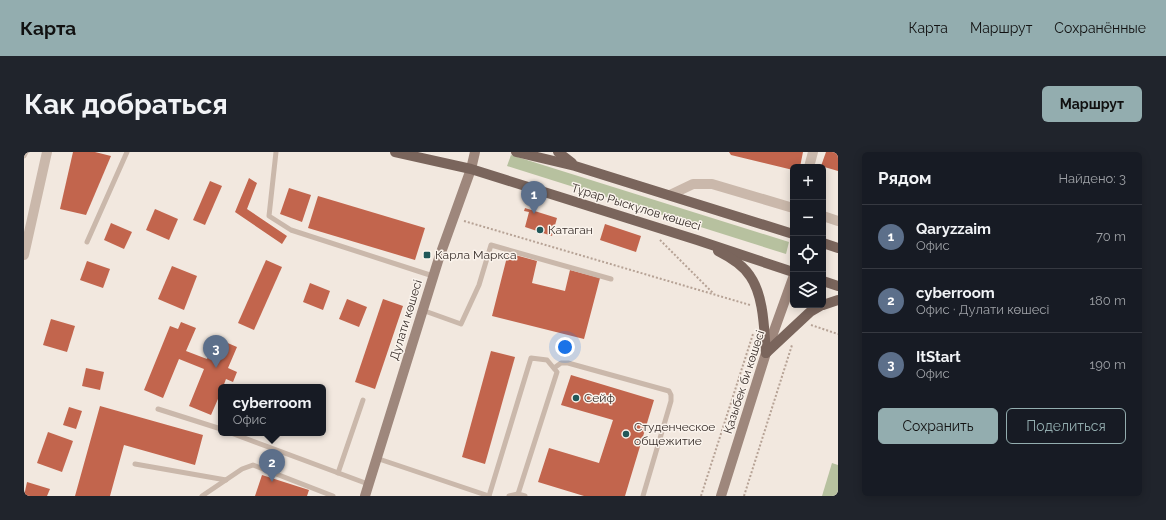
<!DOCTYPE html>
<html lang="ru">
<head>
<meta charset="utf-8">
<style>
  :root { --surface:#171b24; --page:#20242c; --text:#f1f3f6; --muted:#9ea1a6; --line:#363941; --accent:#93adaf }
  body { margin:0; font-family:Raleway,sans-serif; background:var(--page); color:var(--text) }
  .controls { position:absolute; right:12px; top:12px; display:grid; overflow:hidden; border-radius:6px; box-shadow:0 2px 10px #0003 }
  .controls button { width:36px; height:36px; display:grid; place-items:center; padding:0; border:0; border-bottom:1px solid var(--line); background:var(--surface); color:var(--text); font:20px sans-serif }
  .you { position:absolute; left:541px; top:195px; width:14px; height:14px; margin:-10px; border:3px solid #fff; border-radius:50%; background:#1a73e8; box-shadow:0 0 0 6px #1a73e833 }
  .badge { display:grid; place-items:center; width:26px; height:26px; border-radius:50%; background:var(--accent); color:#fff; font-size:13px; font-weight:700 }
  .pin { position:absolute; translate:-50% -33px; filter:drop-shadow(0 1px 2px #0008) }
  .pin::after { content:''; position:absolute; top:21px; width:14px; height:12px; background:inherit; clip-path:polygon(0 0,100% 0,50% 100%) }
  .popup { position:absolute; left:194px; top:232px; width:108px; height:52px; box-sizing:border-box; display:grid; place-content:center; border-radius:6px; background:var(--surface); filter:drop-shadow(0 1px 3px #0005); font-size:13px; white-space:nowrap; color:var(--muted) }
  .popup b { font-size:15px; color:var(--text) }
  .popup::after { content:''; position:absolute; left:50%; top:100%; margin-left:-8px; border:8px solid transparent; border-top-color:var(--surface) }
  .list { margin:0; padding:0; list-style:none }
  h2 { display:flex; justify-content:space-between; align-items:center; height:52px; margin:0; padding:0 16px; font-size:17px }
  h2 small { font-size:13px; font-weight:400; color:var(--muted) }
  .list li { display:grid; grid-template-columns:26px 1fr auto; gap:12px; align-items:center; box-sizing:border-box; height:64px; padding:0 16px; border-top:1px solid var(--line) }
  .list b { display:block; font-size:15px; white-space:nowrap }
  .list p { margin:0; font-size:13px; white-space:nowrap; color:var(--muted) }
  .list em { font-size:13px; font-style:normal; color:var(--muted) }
  .actions { display:flex; gap:8px; padding:12px 16px }
  .actions a { flex:1; padding:9px 0; border:1px solid var(--accent); border-radius:6px; text-align:center; font-size:14px; color:var(--accent) }
  .actions .main { background:var(--accent); color:#111 }
  .icon { flex:none; width:22px; height:22px; fill:none; stroke:currentColor; stroke-width:2; stroke-linecap:round; stroke-linejoin:round }
  .map { position:relative; flex:none; width:814px; height:344px; overflow:hidden; border-radius:6px }
  header { display:flex; align-items:center; gap:24px; box-sizing:border-box; height:56px; padding:0 20px; background:var(--accent); color:#111 }
  header strong { font-size:19px }
  nav { display:flex; gap:22px; margin-inline-start:auto; font-size:14px }
  .intro { display:flex; align-items:center; justify-content:space-between; box-sizing:border-box; height:96px; padding:0 24px }
  h1 { margin:0; font-size:28px }
  .button { padding:10px 18px; border-radius:6px; background:var(--accent); color:#111; font-size:14px; font-weight:700 }
  main { display:flex; gap:24px; padding:0 24px }
  aside { flex:1; background:var(--surface); border-radius:6px; box-shadow:0 2px 10px #0003 }
  .map>svg:first-child { display:block }
  .green { fill:#b7c19f }
  .building { fill:#c2654d }
  .lines { fill:none; stroke-linecap:round; stroke-linejoin:round }
  .path { stroke:#b6a295; stroke-width:2; stroke-dasharray:2 2; stroke-linecap:butt }
  .lane { stroke:#cab8ab; stroke-width:5 }
  .street { stroke:#cab8ab; stroke-width:10 }
  .secondary { stroke:#9e877c; stroke-width:10 }
  .primary { stroke:#7a655c; stroke-width:10 }
  .poi-dot { fill:#215859; stroke:#faf3ec; stroke-width:1.5 }
  .labels { text-anchor:middle; stroke-width:3; stroke-linejoin:round; paint-order:stroke }
  .street-label { font-size:12px; fill:#382e2a; stroke:#faf3ec }
  .poi-label { font-size:12px; fill:#382e2a; stroke:#faf3ec; text-anchor:start }
</style>
</head>
<body>
<header>
<strong>Карта</strong>
<nav><a>Карта</a><a>Маршрут</a><a>Сохранённые</a></nav>
</header>
<div class="intro"><h1>Как добраться</h1><a class="button">Маршрут</a></div>
<main>
<div class="map">
<svg width="814" height="344" viewBox="0 0 814 344">
  <rect width="100%" height="100%" fill="#f2e8df"/>
  <g class="green">
    <path d="M 487,3 L 765,90 L 762,102 L 483,14 Z"/>
    <path d="M 808,311 L 814,313 L 814,344 L 798,344 Z"/>
  </g>
  <g class="building">
    <path d="M 49,0 L 71,0 L 87,4 L 62,63 L 36,57 Z"/>
    <path d="M 705,0 L 779,0 L 776,15 L 769,15 L 769,18 L 707,3 Z"/>
    <path d="M 802,0 L 814,0 L 814,19 L 797,14 Z"/>
    <path d="M 225,26 L 233,31 L 223,57 L 263,84 L 258,92 L 211,60 Z"/>
    <path d="M 186,29 L 198,34 L 181,73 L 169,68 Z"/>
    <path d="M 265,36 L 287,43 L 278,70 L 256,62 Z"/>
    <path d="M 294,44 L 401,76 L 391,108 L 284,76 Z"/>
    <path d="M 501,56 L 533,66 L 528,84 L 501,75 L 505,60 L 500,59 Z"/>
    <path d="M 131,57 L 154,67 L 145,88 L 122,78 Z"/>
    <path d="M 87,71 L 108,80 L 100,97 L 80,88 Z"/>
    <path d="M 581,72 L 617,84 L 612,100 L 576,88 Z"/>
    <path d="M 484,101 L 513,109 L 508,131 L 541,139 L 546,118 L 576,126 L 560,187 L 468,164 Z"/>
    <path d="M 242,108 L 258,115 L 230,178 L 214,171 Z"/>
    <path d="M 63,109 L 86,117 L 79,136 L 56,128 Z"/>
    <path d="M 148,114 L 173,124 L 160,158 L 134,147 Z"/>
    <path d="M 286,131 L 306,139 L 299,158 L 279,150 Z"/>
    <path d="M 323,147 L 343,155 L 335,175 L 315,167 Z"/>
    <path d="M 359,147 L 379,154 L 351,237 L 331,230 Z"/>
    <path d="M 27,167 L 51,174 L 43,200 L 19,193 Z"/>
    <path d="M 157,170 L 172,176 L 162,199 L 183,207 L 192,186 L 213,195 L 204,216 L 213,220 L 209,230 L 202,227 L 199,235 L 197,235 L 197,240 L 187,263 L 165,254 L 180,217 L 155,207 L 139,246 L 120,238 L 146,174 L 154,177 Z"/>
    <path d="M 467,199 L 491,205 L 461,312 L 438,305 Z"/>
    <path d="M 62,216 L 80,220 L 76,238 L 58,234 Z"/>
    <path d="M 547,223 L 630,248 L 601,344 L 560,344 L 514,330 L 525,296 L 575,311 L 589,268 L 537,253 Z"/>
    <path d="M 76,254 L 179,283 L 171,313 L 100,293 L 86,344 L 51,344 Z"/>
    <path d="M 45,255 L 58,259 L 52,277 L 39,273 Z"/>
    <path d="M 24,280 L 49,289 L 38,320 L 13,311 Z"/>
    <path d="M 238,323 L 285,338 L 283,344 L 231,344 Z"/>
    <path d="M 3,330 L 26,337 L 23,344 L 0,344 Z"/>
  </g>
  <g class="lines">
    <g class="path">
      <path d="M 440,69 L 726,153"/>
      <path d="M 636,88 L 689,141"/>
      <path d="M 787,173 L 814,182"/>
      <path d="M 677,344 L 729,182"/>
      <path d="M 720,344 L 768,193"/>
    </g>
    <g class="lane">
      <path d="M 252,0 L 245,64 L 267,78 L 409,124"/>
      <path d="M 0,4 L 2,0"/>
      <path d="M 63,90 L 103,0"/>
      <path d="M 398,158 L 437,172 L 455,133 L 467,93 L 587,127"/>
      <path d="M 530,216 L 537,211 L 544,211 L 645,239 L 647,243 L 647,249 L 619,344"/>
      <path d="M 134,257 L 197,277"/>
      <path d="M 207,281 L 344,332"/>
      <path d="M 352,306 L 465,344"/>
      <path d="M 111,312 L 202,328"/>
      <path d="M 314,321 L 339,248"/>
      <path d="M 178,344 L 218,317 L 229,313 L 309,344"/>
      <path d="M 465,344 L 507,206 L 523,208 L 533,220 L 494,342"/>
      <path d="M 485,344 L 494,342 L 501,344"/>
    </g>
    <g class="street">
      <path d="M 785,15 L 789,0"/>
      <path d="M 646,43 L 669,32 L 688,32 L 769,56"/>
      <path d="M 799,64 L 814,69"/>
      <path d="M 0,103 L 23,0"/>
    </g>
    <g class="secondary">
      <path d="M 341,344 L 415,106 L 447,17 L 451,0"/>
      <path d="M 697,344 L 742,201 L 769,126"/>
    </g>
    <g class="primary">
      <path d="M 371,0 L 447,17 L 673,88 L 769,120"/>
      <path d="M 492,0 L 551,14 L 769,82"/>
      <path d="M 534,0 L 548,11"/>
      <path d="M 799,91 L 814,96"/>
      <path d="M 694,99 C 706,105 719,113 726,124 C 740,144 740,177 742,201"/>
      <path d="M 799,129 L 814,134"/>
      <path d="M 799,153 L 814,148"/>
      <path d="M 742,201 L 786,160 L 798,153"/>
    </g>
  </g>
  <g class="poi-dot">
    <circle cx="516" cy="78" r="4"/>
    <rect x="399" y="99" width="8" height="8" rx="2"/>
    <circle cx="552" cy="246" r="4"/>
    <circle cx="602" cy="282" r="4"/>
  </g>
  <g class="labels">
    <g class="street-label">
      <text transform="translate(612 55) rotate(17)" y="4">Тұрар Рыскұлов көшесі</text>
      <text transform="translate(382 168) rotate(-73)" y="4">Дулати көшесі</text>
      <text transform="translate(720 230) rotate(-72)" y="4">Қазыбек би көшесі</text>
    </g>
    <g class="poi-label">
      <text x="524" y="82">Катаган</text>
      <text x="411" y="107">Карла Маркса</text>
      <text x="560" y="250">Сейф</text>
      <text x="610" y="279">Студенческое<tspan x="610" dy="14">общежитие</tspan></text>
    </g>
  </g>
</svg>
<div class="controls">
<button>+</button>
<button>−</button>
<button><svg class="icon" aria-label="locate" viewBox="0 0 24 24"><circle cx="12" cy="12" r="6"/><path d="M12 2v4M12 18v4M2 12h4M18 12h4"/></svg></button>
<button><svg class="icon" aria-label="layers" viewBox="0 0 24 24"><path d="M12 4l9 5-9 5-9-5zM3 14l9 5 9-5"/></svg></button>
</div>
<div class="you"></div>
<div class="pin badge" style="left:510px;top:62px;background:#5c6f8a">1</div>
<div class="pin badge" style="left:248px;top:330px;background:#5c6f8a">2</div>
<div class="popup"><b>cyberroom</b>Офис</div>
<div class="pin badge" style="left:192px;top:216px;background:#5c6f8a">3</div>
</div>
<aside>
<h2>Рядом<small>Найдено: 3</small></h2>
<ul class="list">
<li><span class="badge" style="background:#5c6f8a">1</span><div><b>Qaryzzaim</b><p>Офис</p></div><em>70 m</em></li>
<li><span class="badge" style="background:#5c6f8a">2</span><div><b>cyberroom</b><p>Офис · Дулати көшесі</p></div><em>180 m</em></li>
<li><span class="badge" style="background:#5c6f8a">3</span><div><b>ItStart</b><p>Офис</p></div><em>190 m</em></li>
</ul>
<div class="actions"><a class="main">Сохранить</a><a>Поделиться</a></div>
</aside>
</main>
</body>
</html>
